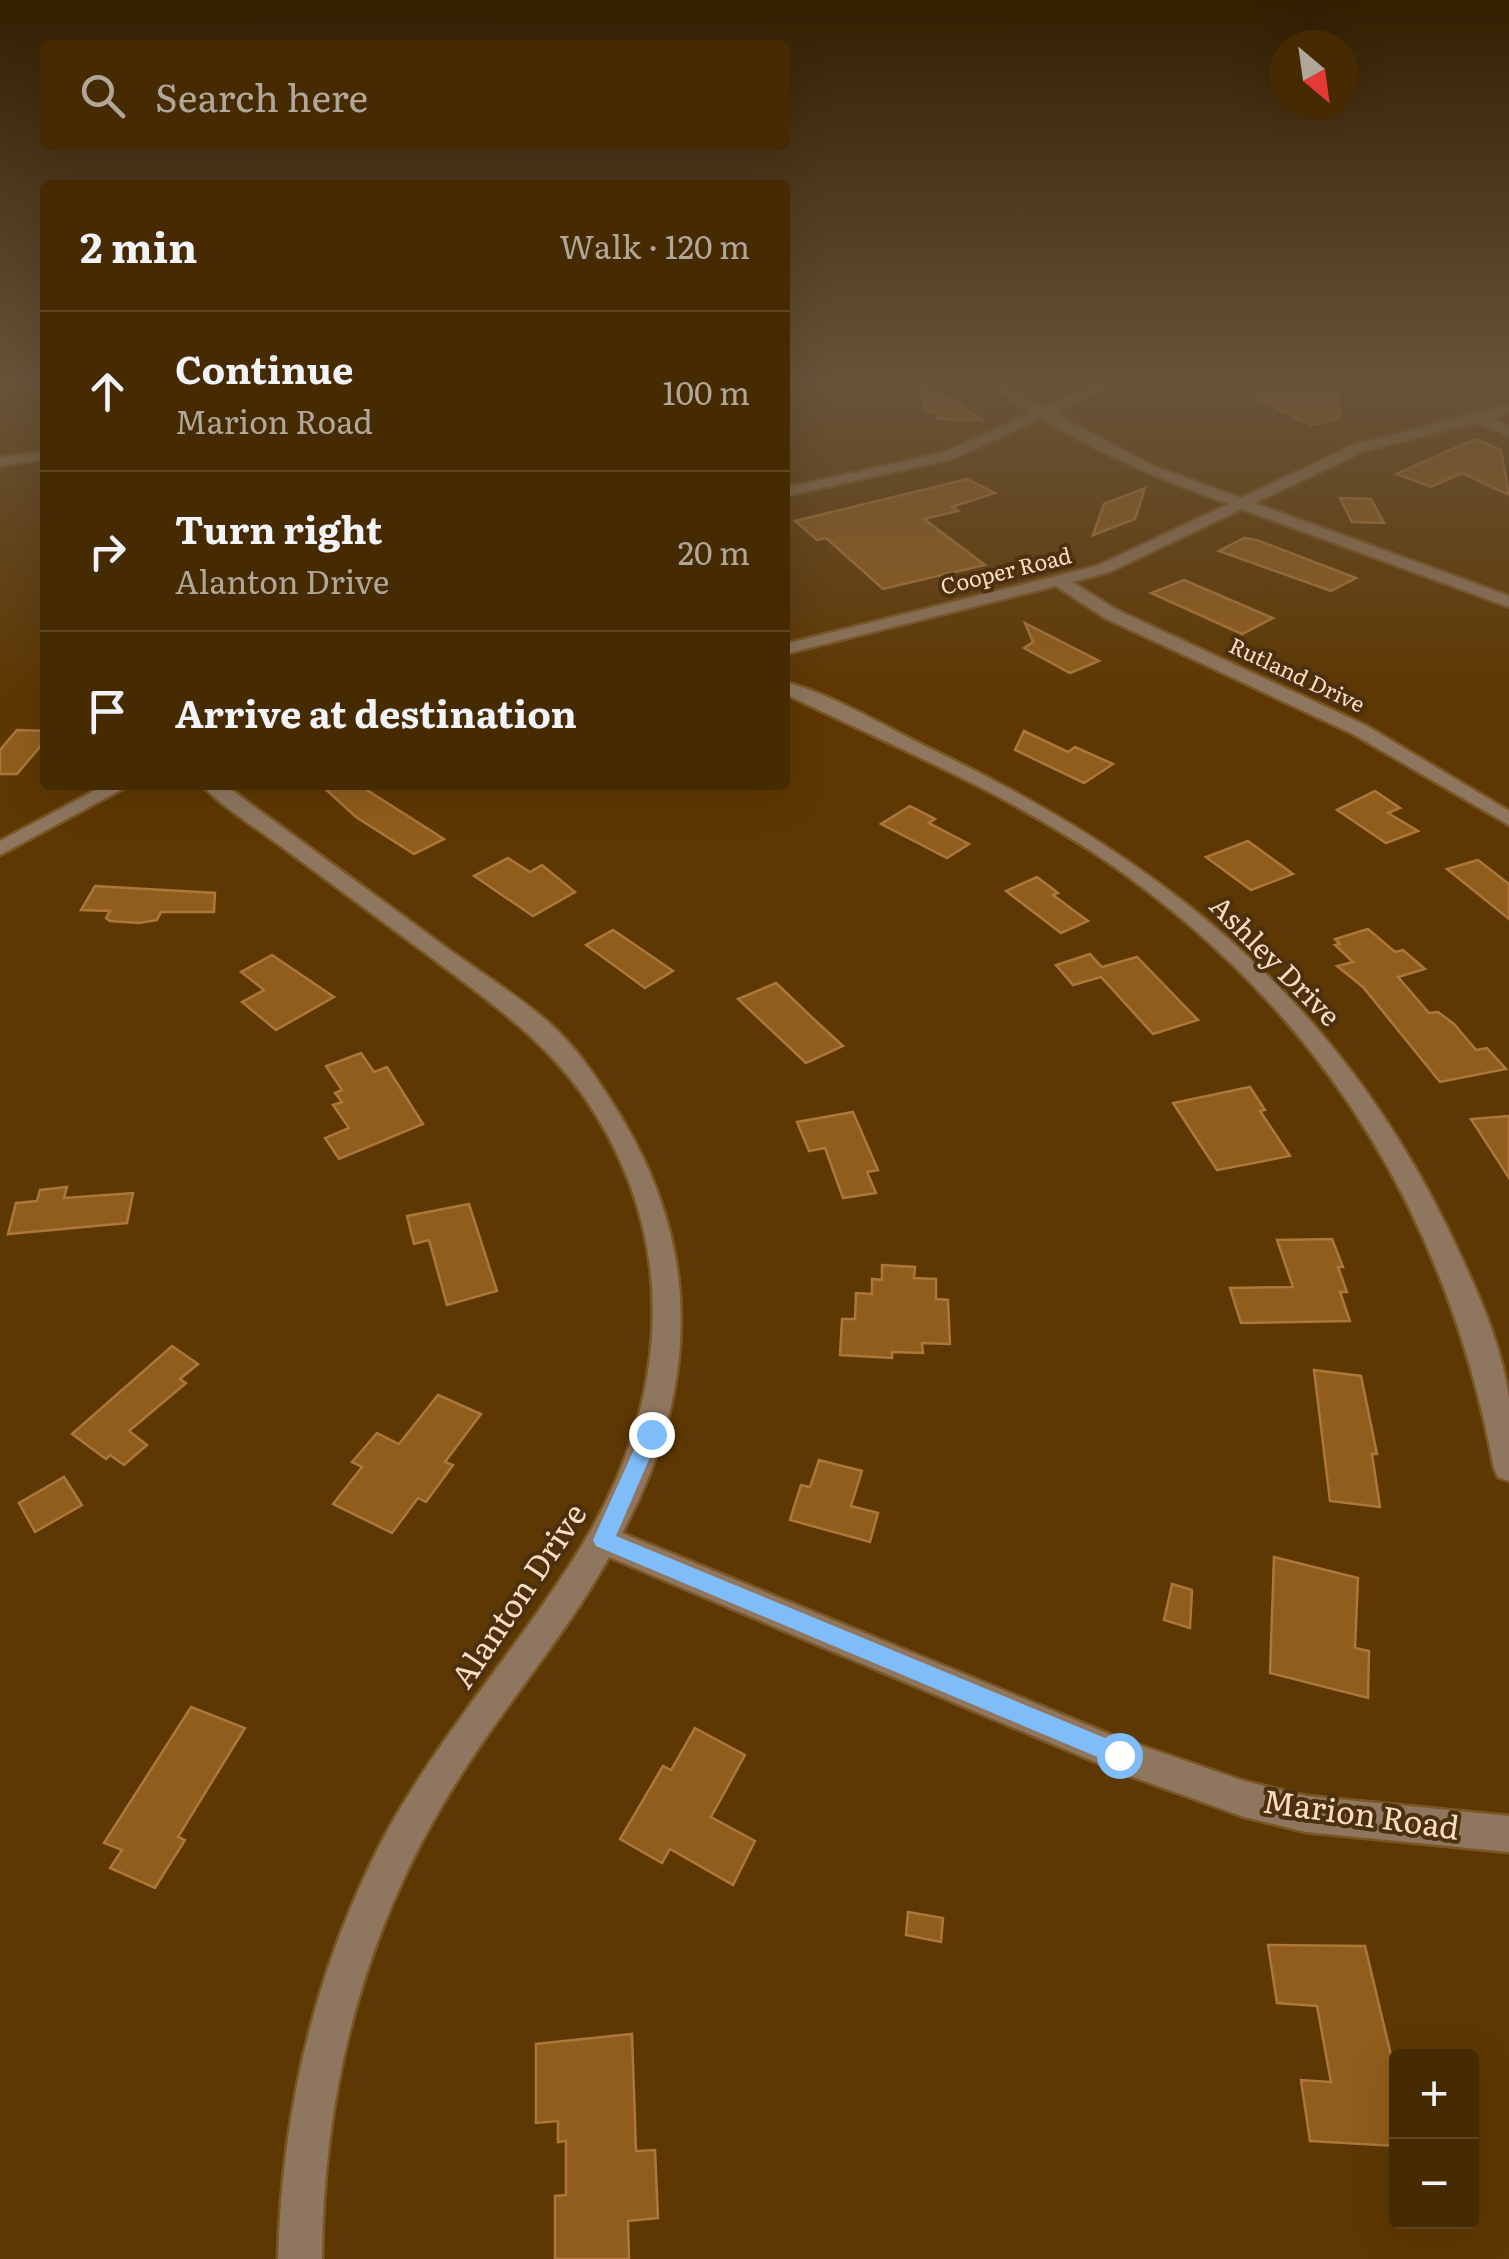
<!DOCTYPE html>
<html lang="en">
<head>
<meta charset="utf-8">
<style>
  :root { --surface:#462a02; --page:#4d320c; --text:#f1f3f6; --muted:#b0a799; --line:#5e4624 }
  body { margin:0; font-family:Literata,serif; background:var(--page); color:var(--text) }
  .controls { position:absolute; right:30px; bottom:30px; display:grid; overflow:hidden; border-radius:10px; box-shadow:0 10px 40px #0002 }
  .controls button { width:90px; height:90px; display:grid; place-items:center; padding:0; border:0; border-bottom:2px solid var(--line); background:var(--surface); color:var(--text); font:50px sans-serif }
  .compass { position:absolute; left:1269px; top:30px; width:90px; height:90px; border-radius:50%; background:var(--surface); box-shadow:0 10px 40px #0002; rotate:151deg }
  .stop { position:absolute; width:30px; height:30px; margin:-22px; border:8px solid #7ebdf9; border-radius:50%; background:#fff }
  .stop.end { background:#7ebdf9; border-color:#fff; box-shadow:0 2px 10px #0008 }
  .list { margin:0; padding:0; list-style:none }
  h2 { display:flex; justify-content:space-between; align-items:center; height:130px; margin:0; padding:0 40px; font-size:42px }
  h2 small { font-size:32px; font-weight:400; color:var(--muted) }
  .list li { display:grid; grid-template-columns:65px 1fr auto; gap:30px; align-items:center; box-sizing:border-box; height:160px; padding:0 40px; border-top:2px solid var(--line) }
  .list b { display:block; font-size:38px; white-space:nowrap }
  .list p { margin:0; font-size:32px; white-space:nowrap; color:var(--muted) }
  .list em { font-size:32px; font-style:normal; color:var(--muted) }
  .icon { flex:none; width:55px; height:55px; fill:none; stroke:currentColor; stroke-width:2; stroke-linecap:round; stroke-linejoin:round }
  .map { position:relative; flex:none; width:1509px; height:2259px; overflow:hidden }
  .search { position:absolute; background:var(--surface); box-shadow:0 10px 40px #0002; left:40px; top:40px; width:750px; height:110px; display:flex; align-items:center; gap:25px; box-sizing:border-box; padding:0 35px; border-radius:10px; color:var(--muted); font-size:38px }
  .panel { position:absolute; background:var(--surface); box-shadow:0 10px 40px #0002; left:40px; top:180px; width:750px; height:610px; border-radius:10px }
  .map>svg:first-child { display:block }
  .building { fill:#905d1c; stroke:#ac7739; stroke-width:2.5 }
  .lines { fill:none; stroke-linecap:round; stroke-linejoin:round }
  .minor-casing { stroke:#7a5624; stroke-width:5 }
  .minor { fill:#8f775f; fill-rule:evenodd }
  .route { fill:#7ebdf9 }
  .labels { text-anchor:middle; stroke-width:8; stroke-linejoin:round; paint-order:stroke }
  .far-street-label { font-size:22px; fill:#faddbf; stroke:#4c3110 }
  .street-label { font-size:28px; fill:#faddbf; stroke:#4c3110 }
  .near-street-label { font-size:32px; fill:#faddbf; stroke:#4c3110 }
</style>
</head>
<body>
<div class="map">
<svg width="1509" height="2259" viewBox="0 0 1509 2259">
  <rect width="100%" height="100%" fill="#5e3802"/>
  <g class="building">
    <path d="M 920,380 L 972,413 L 983,420 L 938,419 L 936,412 L 926,412 Z"/>
    <path d="M 1218,380 L 1336,380 L 1340,419 L 1311,425 Z"/>
    <path d="M 1475,439 L 1501,450 L 1509,495 L 1462,473 L 1431,487 L 1396,474 Z"/>
    <path d="M 967,479 L 995,493 L 952,507 L 958,511 L 924,519 L 985,565 L 883,589 L 826,538 L 817,540 L 795,521 Z"/>
    <path d="M 1145,488 L 1135,519 L 1093,535 L 1104,504 Z"/>
    <path d="M 1340,498 L 1371,499 L 1384,523 L 1352,522 Z"/>
    <path d="M 1244,538 L 1257,540 L 1356,578 L 1331,591 L 1219,551 Z"/>
    <path d="M 1184,580 L 1273,618 L 1242,634 L 1151,593 Z"/>
    <path d="M 1025,623 L 1099,661 L 1070,673 L 1024,648 L 1033,642 Z"/>
    <path d="M 17,730 L 45,731 L 45,741 L 17,774 L 0,774 L 0,750 Z"/>
    <path d="M 1024,731 L 1068,752 L 1075,747 L 1113,764 L 1084,783 L 1015,750 Z"/>
    <path d="M 321,785 L 359,785 L 444,839 L 414,854 L 356,817 Z"/>
    <path d="M 1375,791 L 1400,808 L 1388,813 L 1418,831 L 1386,843 L 1337,810 Z"/>
    <path d="M 910,806 L 935,819 L 929,823 L 969,844 L 947,858 L 881,824 Z"/>
    <path d="M 1248,841 L 1293,874 L 1251,890 L 1206,857 Z"/>
    <path d="M 508,858 L 530,872 L 542,865 L 575,892 L 533,916 L 474,876 Z"/>
    <path d="M 1478,860 L 1509,884 L 1509,919 L 1447,869 Z"/>
    <path d="M 1037,877 L 1058,893 L 1053,895 L 1088,921 L 1061,933 L 1006,891 Z"/>
    <path d="M 95,886 L 215,893 L 214,912 L 161,912 L 157,920 L 139,923 L 110,921 L 106,918 L 110,911 L 81,910 Z"/>
    <path d="M 1368,929 L 1395,952 L 1403,950 L 1425,969 L 1398,977 L 1429,1013 L 1438,1012 L 1454,1024 L 1476,1050 L 1487,1048 L 1506,1069 L 1440,1082 L 1363,987 L 1337,966 L 1353,962 L 1335,945 L 1340,944 L 1335,939 Z"/>
    <path d="M 613,930 L 628,940 L 673,971 L 645,988 L 586,945 Z"/>
    <path d="M 1090,954 L 1102,967 L 1137,957 L 1198,1020 L 1153,1034 L 1101,977 L 1073,985 L 1056,965 Z"/>
    <path d="M 272,955 L 334,997 L 276,1030 L 242,1002 L 264,990 L 241,972 Z"/>
    <path d="M 776,983 L 818,1023 L 843,1046 L 806,1063 L 738,999 Z"/>
    <path d="M 361,1053 L 374,1072 L 387,1067 L 423,1124 L 339,1159 L 325,1138 L 349,1128 L 333,1105 L 342,1102 L 335,1093 L 342,1090 L 326,1066 Z"/>
    <path d="M 1250,1087 L 1265,1110 L 1260,1111 L 1290,1156 L 1217,1170 L 1173,1103 Z"/>
    <path d="M 853,1112 L 878,1170 L 867,1172 L 876,1193 L 843,1198 L 825,1148 L 809,1151 L 797,1122 Z"/>
    <path d="M 1509,1116 L 1509,1178 L 1471,1119 Z"/>
    <path d="M 67,1187 L 64,1198 L 133,1193 L 127,1223 L 8,1234 L 16,1203 L 37,1201 L 40,1190 Z"/>
    <path d="M 469,1204 L 497,1291 L 447,1305 L 429,1240 L 414,1244 L 407,1216 Z"/>
    <path d="M 1332,1239 L 1343,1267 L 1338,1267 L 1347,1292 L 1340,1292 L 1350,1321 L 1241,1323 L 1230,1288 L 1293,1287 L 1277,1240 Z"/>
    <path d="M 882,1265 L 915,1267 L 914,1278 L 936,1279 L 936,1299 L 948,1300 L 950,1344 L 922,1343 L 923,1353 L 892,1352 L 892,1358 L 840,1355 L 842,1319 L 855,1319 L 856,1293 L 872,1294 L 872,1279 L 882,1280 Z"/>
    <path d="M 172,1346 L 198,1364 L 180,1379 L 186,1383 L 129,1431 L 147,1445 L 124,1465 L 110,1455 L 106,1459 L 72,1434 Z"/>
    <path d="M 1314,1370 L 1361,1376 L 1377,1454 L 1372,1454 L 1380,1507 L 1330,1501 Z"/>
    <path d="M 438,1395 L 481,1414 L 445,1462 L 453,1465 L 426,1502 L 418,1498 L 392,1533 L 333,1504 L 362,1467 L 352,1462 L 377,1433 L 399,1444 Z"/>
    <path d="M 819,1460 L 862,1471 L 851,1506 L 878,1513 L 870,1542 L 790,1520 L 801,1485 L 810,1487 Z"/>
    <path d="M 64,1477 L 82,1505 L 35,1532 L 19,1503 Z"/>
    <path d="M 1274,1557 L 1358,1578 L 1355,1648 L 1369,1651 L 1368,1698 L 1270,1673 Z"/>
    <path d="M 1172,1584 L 1192,1590 L 1190,1628 L 1164,1620 Z"/>
    <path d="M 191,1707 L 245,1728 L 178,1837 L 185,1840 L 155,1888 L 110,1868 L 122,1850 L 104,1843 Z"/>
    <path d="M 695,1728 L 745,1755 L 711,1817 L 755,1841 L 733,1885 L 670,1849 L 662,1863 L 620,1839 L 663,1766 L 671,1770 Z"/>
    <path d="M 908,1912 L 943,1918 L 941,1942 L 906,1935 Z"/>
    <path d="M 1268,1945 L 1365,1946 L 1396,2076 L 1396,2087 L 1391,2086 L 1396,2146 L 1310,2141 L 1301,2080 L 1331,2082 L 1317,2006 L 1277,2003 Z"/>
    <path d="M 632,2034 L 636,2151 L 655,2150 L 658,2218 L 628,2221 L 629,2259 L 555,2259 L 555,2196 L 566,2195 L 566,2141 L 558,2142 L 558,2121 L 536,2123 L 536,2044 Z"/>
  </g>
  <g class="lines">
    <g class="minor-casing">
      <g id="minor">
        <path d="M 981,380 L 996,380 L 1043,408 L 1106,380 L 1122,380 L 1053,413 L 1153,466 L 1241,498 L 1354,445 L 1509,405 L 1509,413 L 1491,418 L 1509,427 L 1509,436 L 1477,422 L 1364,451 L 1254,503 L 1509,596 L 1509,607 L 1242,509 L 1109,572 L 1072,582 L 1117,610 L 1367,726 L 1509,811 L 1509,825 L 1353,734 L 1105,618 L 1056,586 L 785,654 L 785,644 L 1097,566 L 1229,504 C 1163,480 1102,455 1042,418 L 952,459 L 785,496 L 785,488 L 943,453 L 1032,413 Z"/>
        <path d="M 45,451 L 45,459 L 0,466 L 0,458 Z"/>
        <path d="M 785,682 C 834,695 884,726 929,748 C 1159,858 1333,995 1447,1227 C 1472,1279 1501,1340 1509,1398 C 1509,1424 1509,1454 1509,1481 L 1498,1477 L 1494,1468 C 1446,1211 1318,1005 1100,857 C 1002,791 891,745 785,694 Z"/>
        <path d="M 105,785 L 130,785 L 0,855 L 0,841 Z"/>
        <path d="M 202,785 L 225,785 C 298,839 371,892 444,946 C 478,971 516,994 548,1022 C 577,1047 601,1084 621,1117 C 704,1254 697,1394 622,1533 L 1119,1738 L 1244,1781 L 1306,1796 L 1509,1816 L 1509,1852 L 1306,1832 L 1244,1817 L 1119,1772 L 609,1557 C 570,1628 517,1690 472,1758 C 370,1909 323,2078 322,2259 L 278,2259 C 282,2113 314,1972 382,1841 C 435,1741 510,1658 571,1563 C 667,1416 687,1248 585,1098 C 545,1040 491,1003 436,961 C 386,924 336,887 286,850 C 259,829 225,810 202,785 Z"/>
      </g>
    </g>
    <use href="#minor" class="minor"/>
  </g>
  <linearGradient id="sky" x2="0" y2="1"><stop stop-color="#341f01"/><stop offset="0.55" stop-color="#685339"/><stop offset="1" stop-color="#685339" stop-opacity="0"/></linearGradient>
  <rect width="1509" height="696" fill="url(#sky)"/>
  <path class="route" d="M 651,1425 L 660,1434 L 616,1536 L 1127,1747 L 1127,1763 L 1119,1766 L 596,1546 L 593,1540 L 641,1434 Z"/>
  <g class="labels">
    <g class="far-street-label">
      <text transform="translate(1006 571) rotate(-14)" y="8">Cooper Road</text>
      <text transform="translate(1297 675) rotate(25)" y="8">Rutland Drive</text>
    </g>
    <g class="street-label">
      <text transform="translate(1275 961) rotate(45)" y="10">Ashley Drive</text>
    </g>
    <g class="near-street-label">
      <text transform="translate(519 1596) rotate(-56)" y="11">Alanton Drive</text>
      <text transform="translate(1361 1815) rotate(8)" y="11">Marion Road</text>
    </g>
  </g>
</svg>
<div class="controls">
<button>+</button>
<button>−</button>
</div>
<svg class="compass" viewBox="-18 -18 36 36"><path d="M0-13l5 13h-10z" fill="#e53935"/><path d="M0 13l5-13h-10z" fill="#b0a799"/></svg>
<div class="stop" style="left:1119px;top:1755px"></div>
<div class="stop end" style="left:651px;top:1434px"></div>
<div class="search"><svg class="icon" aria-label="search" viewBox="0 0 24 24"><circle cx="10" cy="10" r="6"/><path d="M15 15l6 6"/></svg>Search here</div>
<section class="panel">
<h2>2 min<small>Walk · 120 m</small></h2>
<ul class="list">
<li><svg class="icon" aria-label="ahead" viewBox="0 0 24 24"><path d="M12 20V5M6 11l6-6 6 6"/></svg><div><b>Continue</b><p>Marion Road</p></div><em>100 m</em></li>
<li><svg class="icon" aria-label="right" viewBox="0 0 24 24"><path d="M7 20v-9h11M14 6l5 5-5 5"/></svg><div><b>Turn right</b><p>Alanton Drive</p></div><em>20 m</em></li>
<li><svg class="icon" aria-label="arrive" viewBox="0 0 24 24"><path d="M6 21V4h12l-3 4 3 4H6"/></svg><div><b>Arrive at destination</b></div></li>
</ul>
</section>
</div>
</body>
</html>
